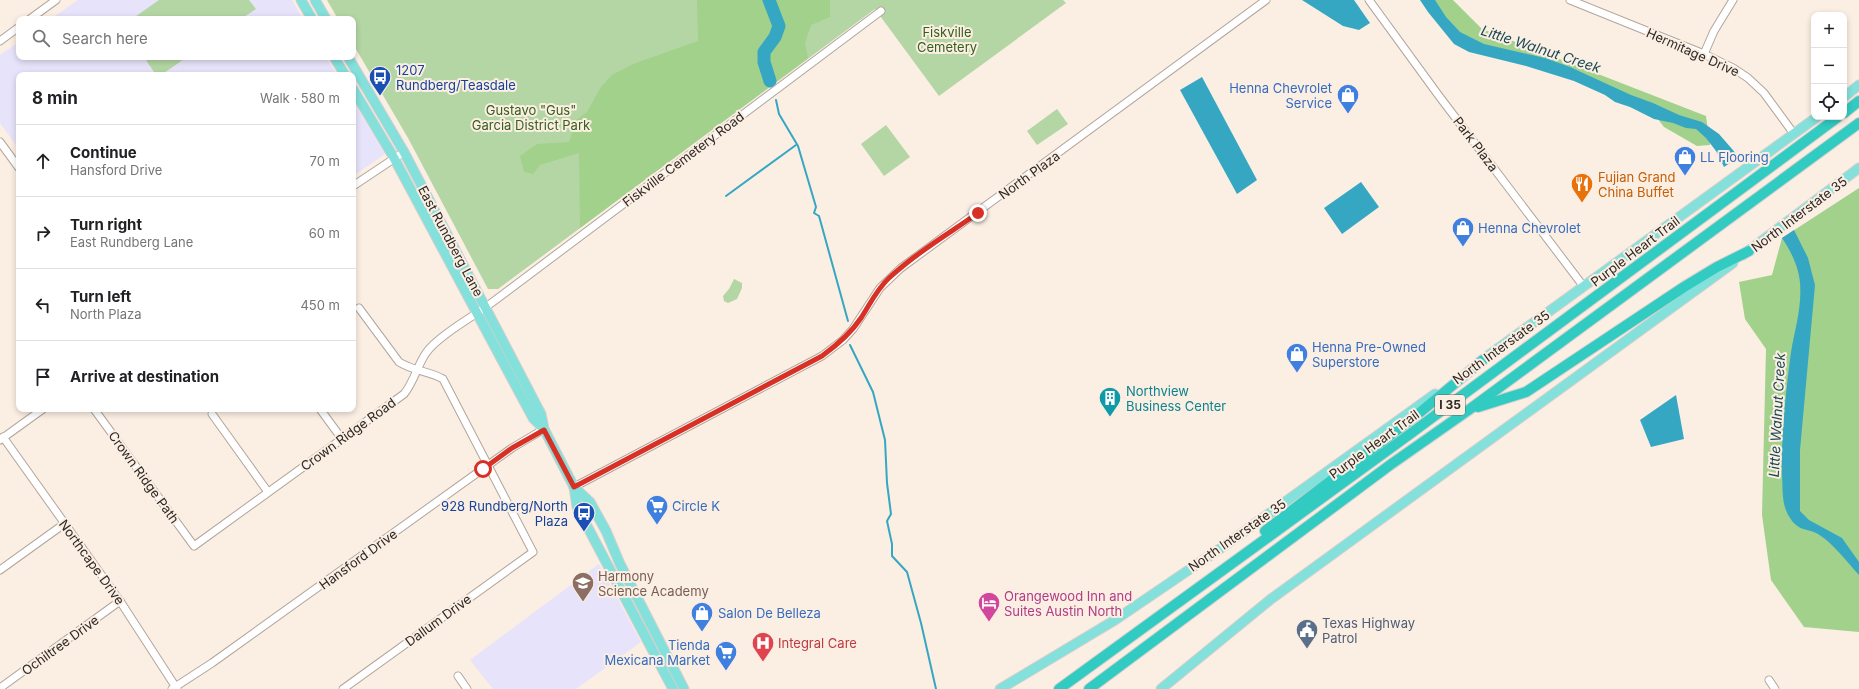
<!DOCTYPE html>
<html lang="en">
<head>
<meta charset="utf-8">
<style>
  :root { --surface:#fff; --page:#f6f6f6; --text:#202124; --muted:#757577; --line:#e0e0e0 }
  body { margin:0; font-family:Inter,sans-serif; background:var(--page); color:var(--text) }
  .controls { position:absolute; right:12px; top:12px; display:grid; overflow:hidden; border-radius:8px; box-shadow:0 2px 6px #0003 }
  .controls button { width:36px; height:36px; display:grid; place-items:center; padding:0; border:0; border-bottom:1px solid var(--line); background:var(--surface); color:var(--text); font:20px sans-serif }
  .stop { position:absolute; width:12px; height:12px; margin:-9px; border:3px solid #d93025; border-radius:50%; background:#fff }
  .stop.end { background:#d93025; border-color:#fff; box-shadow:0 1px 4px #0008 }
  .list { margin:0; padding:0; list-style:none }
  h2 { display:flex; justify-content:space-between; align-items:center; height:52px; margin:0; padding:0 16px; font-size:17px }
  h2 small { font-size:13px; font-weight:400; color:var(--muted) }
  .list li { display:grid; grid-template-columns:26px 1fr auto; gap:12px; align-items:center; box-sizing:border-box; height:72px; padding:0 16px; border-top:1px solid var(--line) }
  .list b { display:block; font-size:15px; white-space:nowrap }
  .list p { margin:0; font-size:13px; white-space:nowrap; color:var(--muted) }
  .list em { font-size:13px; font-style:normal; color:var(--muted) }
  .icon { flex:none; width:22px; height:22px; fill:none; stroke:currentColor; stroke-width:2; stroke-linecap:round; stroke-linejoin:round }
  .map { position:relative; flex:none; width:1859px; height:689px; overflow:hidden }
  .search { position:absolute; background:var(--surface); box-shadow:0 2px 6px #0003; left:16px; top:16px; width:340px; height:44px; display:flex; align-items:center; gap:10px; box-sizing:border-box; padding:0 14px; border-radius:8px; color:var(--muted); font-size:15px }
  .panel { position:absolute; background:var(--surface); box-shadow:0 2px 6px #0003; left:16px; top:72px; width:340px; height:340px; border-radius:8px }
  .map>svg:first-child { display:block }
  .education { fill:#e7e3fa }
  .green { fill:#b4d6a4 }
  .forest { fill:#a2d18b }
  .water { fill:#36a7c3 }
  .lines { fill:none; stroke-linecap:round; stroke-linejoin:round }
  .stream { stroke:#36a7c3; stroke-width:2 }
  .river { stroke:#36a7c3; stroke-width:13 }
  .minor-casing { stroke:#b2a69c; stroke-width:9 }
  .major-casing { stroke:#d1d0cf; stroke-width:11 }
  .highway-casing { stroke:#d1d0cf; stroke-width:12 }
  .minor { stroke:#fff; stroke-width:7 }
  .major { stroke:#83e0da; stroke-width:9 }
  .highway { stroke:#31cbc2; stroke-width:10 }
  .route { stroke:#d93025; stroke-width:5 }
  .labels { text-anchor:middle; stroke-width:4; stroke-linejoin:round; paint-order:stroke }
  .shield { fill:#fbeee3; stroke:#6b635d; stroke-width:1 }
  .shield-label { font-size:12px; font-weight:bold; fill:#2d2824 }
  .park-label { font-size:13px; fill:#36601c; stroke:#fbeee3 }
  .street-label { font-size:13px; fill:#2d2824; stroke:#fbeee3 }
  .transit-label { font-size:13px; fill:#164399; stroke:#fbeee3; text-anchor:start }
  .shop-label { font-size:13px; fill:#366cbe; stroke:#fbeee3; text-anchor:start }
  .food-label { font-size:13px; fill:#c56008; stroke:#fbeee3; text-anchor:start }
  .culture-label { font-size:13px; fill:#0d838f; stroke:#fbeee3; text-anchor:start }
  .education-label { font-size:13px; fill:#785e54; stroke:#fbeee3; text-anchor:start }
  .hotel-label { font-size:13px; fill:#b23c85; stroke:#fbeee3; text-anchor:start }
  .service-label { font-size:13px; fill:#4e5e75; stroke:#fbeee3; text-anchor:start }
  .health-label { font-size:13px; fill:#be3a42; stroke:#fbeee3; text-anchor:start }
  .water-label { font-size:14px; font-style:italic; fill:#184754; stroke:#fbeee3 }
</style>
</head>
<body>
<div class="map">
<svg width="1859" height="689" viewBox="0 0 1859 689">
  <rect width="100%" height="100%" fill="#fbeee3"/>
  <g class="education">
    <path d="M 78,0 L 292,0 L 303,19 L 51,19 Z"/>
    <path d="M 19,42 L 19,57 L 326,57 L 337,75 L 19,75 L 19,149 L 0,123 L 0,55 Z"/>
    <path d="M 353,101 L 385,154 L 353,176 Z"/>
    <path d="M 599,564 L 641,642 L 576,689 L 493,689 L 470,660 Z"/>
  </g>
  <g class="green">
    <path d="M 159,0 L 249,0 L 256,9 L 241,19 L 132,19 Z"/>
    <path d="M 327,0 L 1063,0 L 1066,3 L 939,96 L 875,9 L 498,289 L 488,289 L 408,138 L 353,44 L 353,19 L 338,19 Z"/>
    <path d="M 144,57 L 187,57 L 161,75 L 156,75 Z"/>
    <path d="M 1057,109 L 1068,124 L 1037,145 L 1027,131 Z"/>
    <path d="M 886,125 L 910,157 L 884,176 L 861,144 Z"/>
    <path d="M 734,279 L 742,283 L 742,288 L 737,299 L 728,303 L 724,301 L 723,296 L 729,289 Z"/>
  </g>
  <g class="forest">
    <path d="M 697,0 L 830,0 L 830,17 L 811,25 L 805,43 L 808,58 L 580,228 L 579,153 L 540,165 L 533,174 L 524,172 L 520,156 L 537,144 L 569,142 L 576,120 L 587,112 L 601,87 L 612,75 L 633,64 L 698,41 Z"/>
    <path d="M 1422,0 L 1453,0 L 1482,29 L 1706,116 L 1710,145 L 1697,146 L 1664,127 L 1657,118 L 1593,87 L 1533,65 L 1459,46 Z"/>
    <path d="M 1859,188 L 1859,632 L 1804,627 L 1771,580 L 1762,515 L 1766,349 L 1745,319 L 1739,282 L 1772,275 L 1782,238 Z"/>
  </g>
  <g class="water">
    <path d="M 1302,0 L 1354,0 L 1370,23 L 1359,30 L 1343,26 Z"/>
    <path d="M 1420,0 L 1435,0 L 1446,17 L 1460,32 L 1484,44 L 1545,58 L 1570,67 L 1631,95 L 1653,103 L 1679,115 L 1702,122 L 1719,134 L 1739,157 L 1724,167 L 1716,151 L 1706,138 L 1696,129 L 1686,128 L 1673,123 L 1654,119 L 1630,107 L 1615,102 L 1605,95 L 1574,81 L 1526,66 L 1469,52 L 1454,44 L 1428,12 Z"/>
    <path d="M 1202,77 L 1257,180 L 1237,194 L 1180,90 Z"/>
    <path d="M 1361,182 L 1379,207 L 1342,234 L 1324,208 Z"/>
    <path d="M 1794,230 L 1808,258 L 1815,285 L 1800,450 L 1800,511 L 1809,520 L 1842,538 L 1859,562 L 1859,575 C 1847,562 1834,544 1818,534 C 1808,528 1799,532 1790,518 C 1781,505 1783,489 1782,474 C 1781,436 1786,390 1791,352 C 1795,329 1802,307 1800,283 C 1799,268 1791,251 1782,238 Z"/>
    <path d="M 1676,395 L 1684,439 L 1651,447 L 1640,420 Z"/>
  </g>
  <g class="lines">
    <g class="stream">
      <path d="M 776,100 L 779,114 L 798,146 L 816,207 L 814,213 L 819,216 L 848,321"/>
      <path d="M 726,196 L 796,145"/>
      <path d="M 850,345 L 873,392 L 885,440 L 887,483 L 891,514 L 887,521 L 892,544 L 892,556 L 907,572 L 921,623 L 936,689"/>
    </g>
    <path class="river" d="M 769,0 L 779,26 L 775,37 L 764,52 L 764,62 L 770,81"/>
    <g class="minor-casing">
      <g id="minor">
        <path d="M 1369,0 L 1439,96 L 1584,287"/>
        <path d="M 1570,0 L 1704,54 L 1733,68 L 1748,78 L 1764,93 L 1794,134"/>
        <path d="M 30,19 L 56,0"/>
        <path d="M 0,41 L 19,27"/>
        <path d="M 1704,54 L 1714,31 L 1733,0"/>
        <path d="M 0,142 L 19,168"/>
        <path d="M 353,186 L 404,152"/>
        <path d="M 94,409 L 194,546 L 404,394 C 414,382 417,366 426,353 C 436,338 470,318 486,307 L 881,11"/>
        <path d="M 320,409 L 342,439"/>
        <path d="M 212,414 L 268,492"/>
        <path d="M 3,437 L 120,601 L 177,689"/>
        <path d="M 0,440 L 43,409"/>
        <path d="M 574,487 L 822,356 L 843,340 L 853,329 L 880,288 L 901,268 L 1266,0"/>
        <path d="M 0,570 L 64,524"/>
        <path d="M 458,676 L 467,689"/>
        <path d="M 1769,680 L 1775,689"/>
        <path d="M 0,688 L 120,601"/>
        <path d="M 172,689 L 212,663 L 512,448 L 544,429"/>
        <path d="M 343,689 L 533,552 L 443,379 C 429,371 413,371 399,362 L 359,308"/>
      </g>
    </g>
    <g class="major-casing">
      <g id="major">
        <path d="M 301,0 L 312,19"/>
        <path d="M 315,0 L 326,19"/>
        <path d="M 334,57 L 345,75"/>
        <path d="M 348,57 L 404,152 L 541,414 L 544,429"/>
        <path d="M 353,89 L 394,158 L 533,418 L 544,429 L 574,487 L 590,502 L 606,531 L 620,564 L 684,689"/>
        <path d="M 1844,97 L 1859,85"/>
        <path d="M 1743,255 L 1859,168"/>
        <path d="M 1478,363 L 1817,117"/>
        <path d="M 574,487 L 577,507 L 673,689"/>
        <path d="M 1000,689 L 1115,620 L 1224,546 L 1435,394"/>
        <path d="M 1161,689 L 1271,599 L 1733,263"/>
      </g>
    </g>
    <g class="highway-casing">
      <g id="highway">
        <path d="M 1844,113 L 1859,101"/>
        <path d="M 1478,407 L 1526,392 L 1684,287 L 1717,267 L 1749,251"/>
        <path d="M 1265,531 L 1418,414 L 1483,360"/>
        <path d="M 1059,689 L 1410,434 L 1838,117"/>
        <path d="M 1089,689 L 1390,465 L 1470,409 L 1859,123"/>
      </g>
    </g>
    <use href="#minor" class="minor"/>
    <use href="#major" class="major"/>
    <use href="#highway" class="highway"/>
  </g>
  <g class="lines">
    <path class="route" d="M 483,469 L 512,448 L 544,430 L 574,487 L 822,356 C 837,345 851,333 861,318 C 870,304 877,289 889,278 C 916,253 948,234 978,213"/>
  </g>
  <defs>
    <g id="bus-pin" transform="scale(1.15)"><path d="M0 17L-7.5 6A9.5 9.5 0 1 1 7.5 6Z" fill="#1a4fb4" stroke="#fbeee3"/><path d="M-5-6H5V4H4V6H2V4H-2V6H-4V4H-5ZM-3.5-4V0h7V-4ZM-3.5 1.2v1.5H-2V1.2ZM2 1.2v1.5H3.5V1.2Z" fill="#fff"/></g>
    <g id="shop-pin" transform="scale(1.15)"><path d="M0 17L-7.5 6A9.5 9.5 0 1 1 7.5 6Z" fill="#3f7fe0" stroke="#fbeee3"/><path d="M-5-2.5h2.3a2.7 3.5 0 0 1 5.4 0H5L5.5 6h-11ZM-1.5-2.5h3a1.5 2.3 0 0 0-3 0Z" fill="#fff"/></g>
    <g id="restaurant-pin" transform="scale(1.15)"><path d="M0 17L-7.5 6A9.5 9.5 0 1 1 7.5 6Z" fill="#e8710a" stroke="#fbeee3"/><path d="M-5-6h1v4h1v-4h1v4h1v-4h1v5L-1.5 .5V6h-2V.5L-5-1ZM5-6V6H3V1.5H1.5Q1.5-4 5-6Z" fill="#fff"/></g>
    <g id="building-pin" transform="scale(1.15)"><path d="M0 17L-7.5 6A9.5 9.5 0 1 1 7.5 6Z" fill="#0f9aa8" stroke="#fbeee3"/><path d="M-4-6H4V6H1V3H-1V6H-4ZM-2.5-4.3h1.7v1.8h-1.7ZM.8-4.3h1.7v1.8H.8ZM-2.5-1h1.7V.8h-1.7ZM.8-1h1.7V.8H.8Z" fill="#fff"/></g>
    <g id="supermarket-pin" transform="scale(1.15)"><path d="M0 17L-7.5 6A9.5 9.5 0 1 1 7.5 6Z" fill="#3f7fe0" stroke="#fbeee3"/><path d="M-6-5.5h2.5l.6 2H6L4.5 2H-2.5L-4.4-4H-6ZM-1.5 3.2a1.3 1.3 0 1 0 .1 0ZM3 3.2a1.3 1.3 0 1 0 .1 0Z" fill="#fff"/></g>
    <g id="school-pin" transform="scale(1.15)"><path d="M0 17L-7.5 6A9.5 9.5 0 1 1 7.5 6Z" fill="#8d6e63" stroke="#fbeee3"/><path d="M0-5L7-2L0 1L-7-2ZM-4 1L0 2.5L4 1V4Q0 6-4 4Z" fill="#fff"/></g>
    <g id="hotel-pin" transform="scale(1.15)"><path d="M0 17L-7.5 6A9.5 9.5 0 1 1 7.5 6Z" fill="#d1479c" stroke="#fbeee3"/><path d="M-6-4.5h1.5V1H6V5H4.5V3h-9V5H-6ZM-4 0a1.8 1.8 0 1 1 3.6 0ZM.5 0V-2.5h3Q6-2.5 6 0Z" fill="#fff"/></g>
    <g id="civic-pin" transform="scale(1.15)"><path d="M0 17L-7.5 6A9.5 9.5 0 1 1 7.5 6Z" fill="#5c6f8a" stroke="#fbeee3"/><path d="M-.6-6.5H3V-4.5H.6V-3L4-1V1h2V6H-6V1h2V-1L-.6-3ZM-1.2 2.5V6h2.4V2.5Z" fill="#fff"/></g>
    <g id="hospital-pin" transform="scale(1.15)"><path d="M0 17L-7.5 6A9.5 9.5 0 1 1 7.5 6Z" fill="#e0444e" stroke="#fbeee3"/><path d="M-5-5h3v3.5h4V-5h3V5h-3V1.5h-4V5h-3Z" fill="#fff"/></g>
  </defs>
  <g fill-rule="evenodd">
    <use href="#bus-pin" x="380" y="77"/>
    <use href="#shop-pin" x="1348" y="95"/>
    <use href="#shop-pin" x="1685" y="157"/>
    <use href="#restaurant-pin" x="1582" y="184"/>
    <use href="#shop-pin" x="1463" y="228"/>
    <use href="#shop-pin" x="1297" y="354"/>
    <use href="#building-pin" x="1110" y="398"/>
    <use href="#supermarket-pin" x="657" y="506"/>
    <use href="#bus-pin" x="584" y="513"/>
    <use href="#school-pin" x="583" y="583"/>
    <use href="#hotel-pin" x="989" y="603"/>
    <use href="#shop-pin" x="702" y="613"/>
    <use href="#civic-pin" x="1307" y="630"/>
    <use href="#hospital-pin" x="763" y="643"/>
    <use href="#supermarket-pin" x="726" y="652"/>
  </g>
  <g class="labels">
    <rect class="shield" x="1435" y="395" width="30" height="20" rx="3"/>
    <g class="shield-label">
      <text x="1450" y="409">I 35</text>
    </g>
    <g class="park-label">
      <text x="947" y="37">Fiskville<tspan x="947" dy="15">Cemetery</tspan></text>
      <text x="531" y="115">Gustavo "Gus"<tspan x="531" dy="15">Garcia District Park</tspan></text>
    </g>
    <g class="street-label">
      <text transform="translate(1693 52) rotate(24)" y="5">Hermitage Drive</text>
      <text transform="translate(1476 144) rotate(53)" y="5">Park Plaza</text>
      <text transform="translate(683 159) rotate(-37)" y="5">Fiskville Cemetery Road</text>
      <text transform="translate(1029 175) rotate(-36)" y="5">North Plaza</text>
      <text transform="translate(1799 214) rotate(-37)" y="5">North Interstate 35</text>
      <text transform="translate(451 241) rotate(62)" y="5">East Rundberg Lane</text>
      <text transform="translate(1635 251) rotate(-37)" y="5">Purple Heart Trail</text>
      <text transform="translate(1501 347) rotate(-36)" y="5">North Interstate 35</text>
      <text transform="translate(348 434) rotate(-36)" y="5">Crown Ridge Road</text>
      <text transform="translate(1374 444) rotate(-36)" y="5">Purple Heart Trail</text>
      <text transform="translate(144 477) rotate(54)" y="5">Crown Ridge Path</text>
      <text transform="translate(1237 535) rotate(-35)" y="5">North Interstate 35</text>
      <text transform="translate(358 559) rotate(-36)" y="5">Hansford Drive</text>
      <text transform="translate(92 562) rotate(54)" y="5">Northcape Drive</text>
      <text transform="translate(438 620) rotate(-36)" y="5">Dallum Drive</text>
      <text transform="translate(60 645) rotate(-36)" y="5">Ochiltree Drive</text>
    </g>
    <g class="transit-label">
      <text x="396" y="75">1207<tspan x="396" dy="15">Rundberg/Teasdale</tspan></text>
      <text x="568" y="511" text-anchor="end">928 Rundberg/North<tspan x="568" dy="15">Plaza</tspan></text>
    </g>
    <g class="shop-label">
      <text x="1332" y="93" text-anchor="end">Henna Chevrolet<tspan x="1332" dy="15">Service</tspan></text>
      <text x="1700" y="162">LL Flooring</text>
      <text x="1478" y="233">Henna Chevrolet</text>
      <text x="1312" y="352">Henna Pre-Owned<tspan x="1312" dy="15">Superstore</tspan></text>
      <text x="672" y="511">Circle K</text>
      <text x="718" y="618">Salon De Belleza</text>
      <text x="710" y="650" text-anchor="end">Tienda<tspan x="710" dy="15">Mexicana Market</tspan></text>
    </g>
    <g class="food-label">
      <text x="1598" y="182">Fujian Grand<tspan x="1598" dy="15">China Buffet</tspan></text>
    </g>
    <g class="culture-label">
      <text x="1126" y="396">Northview<tspan x="1126" dy="15">Business Center</tspan></text>
    </g>
    <g class="education-label">
      <text x="598" y="581">Harmony<tspan x="598" dy="15">Science Academy</tspan></text>
    </g>
    <g class="hotel-label">
      <text x="1004" y="601">Orangewood Inn and<tspan x="1004" dy="15">Suites Austin North</tspan></text>
    </g>
    <g class="service-label">
      <text x="1322" y="628">Texas Highway<tspan x="1322" dy="15">Patrol</tspan></text>
    </g>
    <g class="health-label">
      <text x="778" y="648">Integral Care</text>
    </g>
    <g class="water-label">
      <text transform="translate(1541 49) rotate(18)" y="5">Little Walnut Creek</text>
      <text transform="translate(1777 415) rotate(-87)" y="5">Little Walnut Creek</text>
    </g>
  </g>
</svg>
<div class="controls">
<button>+</button>
<button>−</button>
<button><svg class="icon" aria-label="locate" viewBox="0 0 24 24"><circle cx="12" cy="12" r="6"/><path d="M12 2v4M12 18v4M2 12h4M18 12h4"/></svg></button>
</div>
<div class="stop" style="left:483px;top:469px"></div>
<div class="stop end" style="left:978px;top:213px"></div>
<div class="search"><svg class="icon" aria-label="search" viewBox="0 0 24 24"><circle cx="10" cy="10" r="6"/><path d="M15 15l6 6"/></svg>Search here</div>
<section class="panel">
<h2>8 min<small>Walk · 580 m</small></h2>
<ul class="list">
<li><svg class="icon" aria-label="ahead" viewBox="0 0 24 24"><path d="M12 20V5M6 11l6-6 6 6"/></svg><div><b>Continue</b><p>Hansford Drive</p></div><em>70 m</em></li>
<li><svg class="icon" aria-label="right" viewBox="0 0 24 24"><path d="M7 20v-9h11M14 6l5 5-5 5"/></svg><div><b>Turn right</b><p>East Rundberg Lane</p></div><em>60 m</em></li>
<li><svg class="icon" aria-label="left" viewBox="0 0 24 24"><path d="M17 20v-9H6M10 6l-5 5 5 5"/></svg><div><b>Turn left</b><p>North Plaza</p></div><em>450 m</em></li>
<li><svg class="icon" aria-label="arrive" viewBox="0 0 24 24"><path d="M6 21V4h12l-3 4 3 4H6"/></svg><div><b>Arrive at destination</b></div></li>
</ul>
</section>
</div>
</body>
</html>
